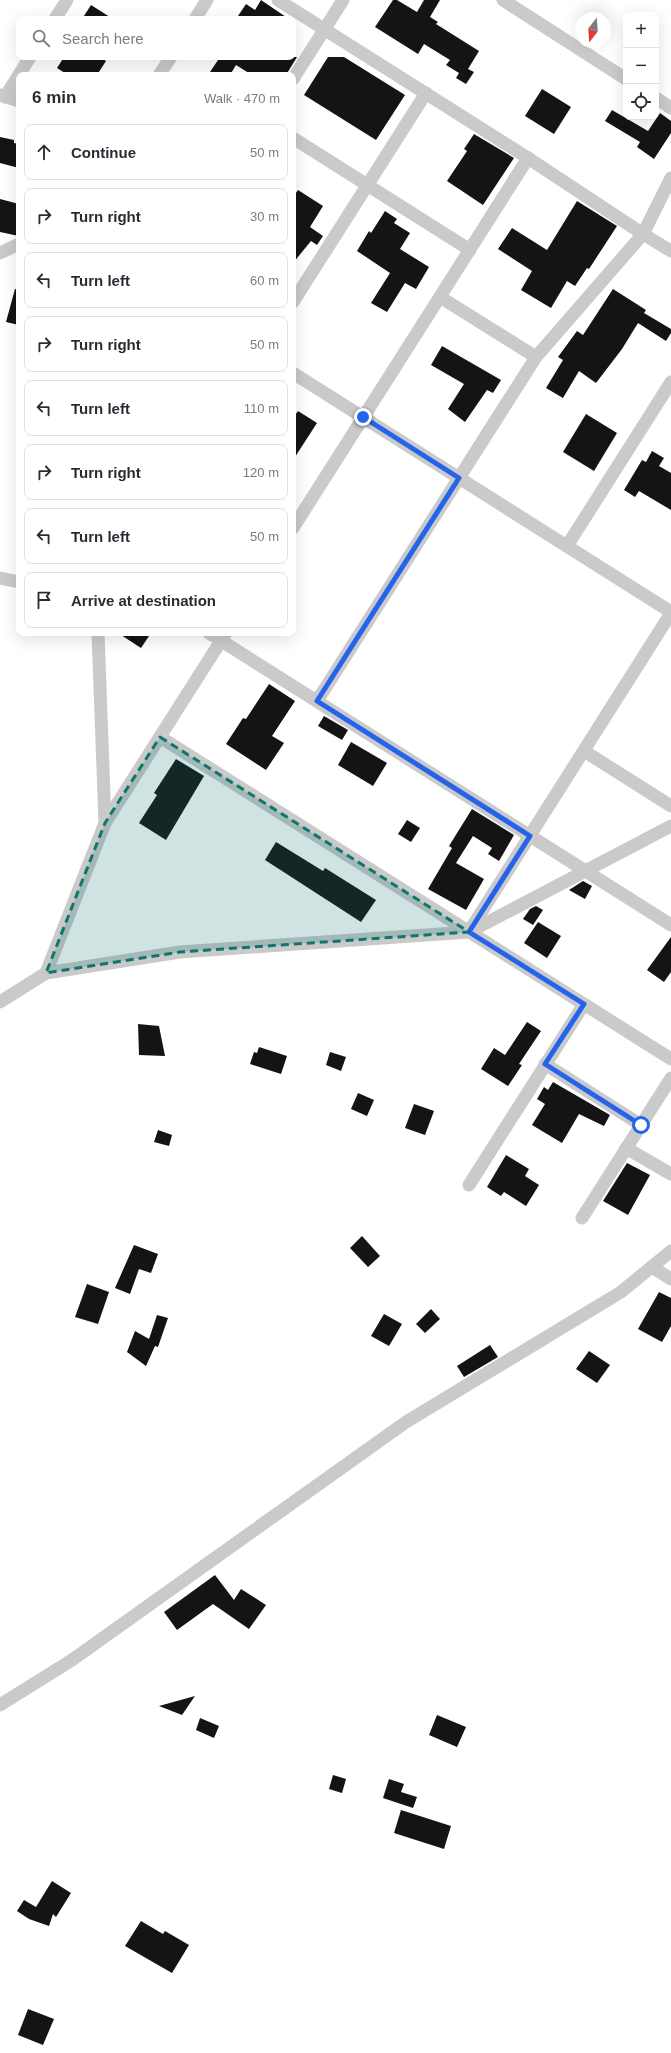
<!DOCTYPE html>
<html lang="en">
<head>
<meta charset="utf-8">
<style>
  :root { --surface:#fff; --page:#f7f7f7; --text:#2b2b33; --muted:#7c7c81; --line:#e1e1e2 }
  body { margin:0; font-family:Arial,sans-serif; background:var(--page); color:var(--text) }
  .controls { position:absolute; right:12px; top:12px; display:grid; overflow:hidden; border-radius:8px; box-shadow:0 4px 16px #0002 }
  .controls button { width:36px; height:36px; display:grid; place-items:center; padding:0; border:0; border-bottom:1px solid var(--line); background:var(--surface); color:var(--text); font:20px sans-serif }
  .compass { position:absolute; left:575px; top:12px; width:36px; height:36px; border-radius:50%; background:var(--surface); box-shadow:0 4px 16px #0002; rotate:197deg }
  .stop { position:absolute; width:12px; height:12px; margin:-9px; border:3px solid #2563eb; border-radius:50%; background:#fff }
  .stop.end { background:#2563eb; border-color:#fff; box-shadow:0 1px 4px #0008 }
  .list { margin:0; padding:0; list-style:none }
  h2 { display:flex; justify-content:space-between; align-items:center; height:52px; margin:0; padding:0 16px; font-size:17px }
  h2 small { font-size:13px; font-weight:400; color:var(--muted) }
  .list li { display:grid; grid-template-columns:26px 1fr auto; gap:12px; align-items:center; box-sizing:border-box; height:56px; margin:0 8px 8px; padding:0 8px; border:1px solid var(--line); border-radius:8px }
  .list b { display:block; font-size:15px; white-space:nowrap }
  .list em { font-size:13px; font-style:normal; color:var(--muted) }
  .icon { flex:none; width:22px; height:22px; fill:none; stroke:currentColor; stroke-width:2; stroke-linecap:round; stroke-linejoin:round }
  .map { position:relative; flex:none; width:671px; height:2053px; overflow:hidden }
  .search { position:absolute; background:var(--surface); box-shadow:0 4px 16px #0002; left:16px; top:16px; width:280px; height:44px; display:flex; align-items:center; gap:10px; box-sizing:border-box; padding:0 14px; border-radius:8px; color:var(--muted); font-size:15px }
  .panel { position:absolute; background:var(--surface); box-shadow:0 4px 16px #0002; left:16px; top:72px; width:280px; height:564px; border-radius:8px }
  .map>svg:first-child { display:block }
  .building { fill:#141414 }
  .lines { fill:none; stroke-linecap:round; stroke-linejoin:round }
  .street { stroke:#cacaca; stroke-width:13 }
  .route { stroke:#2563eb; stroke-width:5 }
  .marked { fill:#0f766e; fill-opacity:0.2; stroke:#0f766e; stroke-width:3; stroke-dasharray:8 5; stroke-linejoin:round }
</style>
</head>
<body>
<div class="map">
<svg width="671" height="2053" viewBox="0 0 671 2053">
  <rect width="100%" height="100%" fill="#fff"/>
  <g class="building">
    <path d="M 261,0 L 289,19 L 236,19 L 246,4 L 255,10 Z"/>
    <path d="M 393,0 L 397,0 L 417,12 L 424,0 L 440,0 L 430,17 L 438,22 L 436,24 L 479,51 L 468,69 L 474,72 L 466,84 L 456,78 L 459,73 L 446,65 L 450,60 L 424,44 L 418,54 L 375,27 Z"/>
    <path d="M 91,5 L 113,19 L 82,19 Z"/>
    <path d="M 64,57 L 100,57 L 106,61 L 97,75 L 68,75 L 57,68 Z"/>
    <path d="M 220,57 L 297,57 L 286,75 L 252,75 L 236,65 L 230,75 L 208,75 Z"/>
    <path d="M 328,57 L 344,57 L 405,95 L 376,140 L 304,95 Z"/>
    <path d="M 542,89 L 571,107 L 554,134 L 525,116 Z"/>
    <path d="M 612,110 L 648,131 L 660,113 L 671,121 L 671,133 L 654,159 L 637,147 L 640,142 L 605,121 Z"/>
    <path d="M 474,134 L 514,158 L 483,205 L 447,181 L 467,151 L 464,149 Z"/>
    <path d="M 0,137 L 14,140 L 14,143 L 19,144 L 19,168 L 0,163 Z"/>
    <path d="M 298,190 L 323,206 L 310,227 L 323,236 L 317,245 L 311,241 L 293,263 L 293,197 Z"/>
    <path d="M 0,199 L 19,204 L 19,236 L 0,232 Z"/>
    <path d="M 577,201 L 617,226 L 589,269 L 587,268 L 575,286 L 567,281 L 551,308 L 521,290 L 532,271 L 498,249 L 512,228 L 547,250 Z"/>
    <path d="M 385,211 L 397,219 L 394,223 L 410,233 L 400,249 L 429,267 L 416,289 L 405,283 L 387,312 L 371,303 L 390,273 L 357,251 L 369,231 L 371,233 Z"/>
    <path d="M 15,289 L 19,289 L 19,325 L 6,322 Z"/>
    <path d="M 613,289 L 646,310 L 644,313 L 671,329 L 671,333 L 666,341 L 638,323 L 622,349 L 596,383 L 579,371 L 563,398 L 546,388 L 563,360 L 558,357 L 577,331 L 583,335 Z"/>
    <path d="M 442,346 L 501,380 L 493,393 L 487,390 L 465,422 L 448,409 L 464,384 L 431,365 Z"/>
    <path d="M 298,411 L 317,423 L 293,460 L 293,418 Z"/>
    <path d="M 586,414 L 617,433 L 594,471 L 563,452 Z"/>
    <path d="M 652,451 L 664,458 L 659,466 L 671,473 L 671,510 L 639,491 L 635,497 L 624,490 L 642,460 L 646,462 Z"/>
    <path d="M 118,633 L 151,633 L 141,648 Z"/>
    <path d="M 269,684 L 295,701 L 272,736 L 284,743 L 266,770 L 226,744 L 243,718 L 246,719 Z"/>
    <path d="M 324,716 L 348,730 L 342,740 L 318,726 Z"/>
    <path d="M 351,742 L 387,763 L 373,786 L 338,765 Z"/>
    <path d="M 176,759 L 204,776 L 166,840 L 139,823 L 157,795 L 154,793 Z"/>
    <path d="M 472,809 L 514,835 L 499,861 L 488,854 L 492,848 L 473,836 L 456,863 L 484,879 L 466,910 L 428,889 L 452,848 L 449,846 Z"/>
    <path d="M 407,820 L 420,828 L 411,842 L 398,834 Z"/>
    <path d="M 276,842 L 323,871 L 325,868 L 376,900 L 361,922 L 265,860 Z"/>
    <path d="M 583,881 L 592,886 L 585,899 L 569,890 Z"/>
    <path d="M 536,906 L 543,910 L 533,925 L 523,919 L 530,909 Z"/>
    <path d="M 538,922 L 561,936 L 547,958 L 524,943 Z"/>
    <path d="M 671,937 L 671,972 L 664,982 L 647,970 Z"/>
    <path d="M 527,1022 L 541,1031 L 519,1064 L 522,1065 L 508,1086 L 481,1069 L 494,1048 L 505,1055 Z"/>
    <path d="M 138,1024 L 159,1026 L 165,1056 L 139,1055 Z"/>
    <path d="M 259,1047 L 287,1056 L 281,1074 L 250,1064 L 254,1052 L 257,1053 Z"/>
    <path d="M 330,1052 L 346,1057 L 341,1071 L 326,1065 Z"/>
    <path d="M 553,1082 L 610,1115 L 604,1126 L 579,1114 L 562,1143 L 532,1125 L 545,1104 L 537,1099 L 544,1087 L 548,1090 Z"/>
    <path d="M 358,1093 L 374,1100 L 367,1116 L 351,1109 Z"/>
    <path d="M 414,1104 L 434,1111 L 425,1135 L 405,1128 Z"/>
    <path d="M 158,1130 L 172,1135 L 169,1146 L 154,1142 Z"/>
    <path d="M 506,1155 L 529,1169 L 525,1176 L 539,1185 L 526,1206 L 504,1192 L 501,1196 L 487,1187 Z"/>
    <path d="M 627,1163 L 650,1175 L 628,1215 L 603,1201 Z"/>
    <path d="M 362,1236 L 380,1256 L 368,1267 L 350,1248 Z"/>
    <path d="M 134,1245 L 158,1254 L 151,1273 L 139,1269 L 130,1294 L 115,1288 Z"/>
    <path d="M 87,1284 L 109,1292 L 98,1324 L 75,1317 Z"/>
    <path d="M 659,1292 L 671,1298 L 671,1326 L 662,1342 L 638,1329 Z"/>
    <path d="M 431,1309 L 440,1319 L 425,1333 L 416,1324 Z"/>
    <path d="M 384,1314 L 402,1324 L 389,1346 L 371,1336 Z"/>
    <path d="M 157,1315 L 168,1318 L 158,1347 L 155,1346 L 146,1366 L 127,1352 L 135,1331 L 149,1339 Z"/>
    <path d="M 490,1345 L 498,1357 L 464,1377 L 457,1366 Z"/>
    <path d="M 589,1351 L 610,1365 L 597,1383 L 576,1369 Z"/>
    <path d="M 215,1575 L 234,1600 L 241,1589 L 266,1605 L 249,1629 L 213,1604 L 177,1630 L 164,1612 Z"/>
    <path d="M 195,1696 L 182,1715 L 159,1706 Z"/>
    <path d="M 437,1715 L 466,1727 L 457,1747 L 429,1735 Z"/>
    <path d="M 200,1718 L 219,1726 L 214,1738 L 196,1730 Z"/>
    <path d="M 333,1775 L 346,1779 L 342,1793 L 329,1789 Z"/>
    <path d="M 389,1779 L 404,1784 L 401,1792 L 417,1797 L 413,1808 L 383,1798 Z"/>
    <path d="M 401,1810 L 451,1826 L 444,1849 L 394,1833 Z"/>
    <path d="M 52,1881 L 71,1893 L 56,1917 L 53,1914 L 49,1926 L 29,1919 L 17,1911 L 24,1900 L 36,1907 Z"/>
    <path d="M 141,1921 L 163,1934 L 165,1931 L 189,1945 L 172,1973 L 125,1946 Z"/>
    <path d="M 28,2009 L 54,2019 L 43,2045 L 18,2035 Z"/>
  </g>
  <g class="lines">
    <g class="street">
      <path d="M 278,0 L 528,158 L 643,234 L 671,251"/>
      <path d="M 503,0 L 626,79"/>
      <path d="M 55,19 L 67,0"/>
      <path d="M 195,19 L 207,0"/>
      <path d="M 159,75 L 171,57"/>
      <path d="M 293,79 L 343,0"/>
      <path d="M 0,95 L 19,101"/>
      <path d="M 5,97 L 30,57"/>
      <path d="M 656,98 L 671,108"/>
      <path d="M 293,138 L 470,250"/>
      <path d="M 0,253 L 19,244"/>
      <path d="M 440,297 L 536,357"/>
      <path d="M 293,302 L 426,93"/>
      <path d="M 293,373 L 671,612"/>
      <path d="M 293,528 L 528,158"/>
      <path d="M 567,546 L 671,382"/>
      <path d="M 0,578 L 19,582"/>
      <path d="M 98,633 L 105,823"/>
      <path d="M 209,633 L 671,925"/>
      <path d="M 317,701 L 536,357 L 643,234 L 671,178"/>
      <path d="M 160,737 L 671,1059"/>
      <path d="M 584,751 L 671,806"/>
      <path d="M 470,930 L 671,613"/>
      <path d="M 46,973 L 105,823 L 226,633"/>
      <path d="M 0,1002 L 46,973 L 180,952 L 469,932 L 671,826"/>
      <path d="M 545,1064 L 641,1125"/>
      <path d="M 626,1148 L 671,1174"/>
      <path d="M 469,1185 L 584,1004"/>
      <path d="M 582,1218 L 671,1078"/>
      <path d="M 652,1267 L 671,1279"/>
      <path d="M 0,1705 L 72,1660 L 406,1422 L 621,1292 L 671,1251"/>
    </g>
  </g>
  <g class="lines">
    <path class="route" d="M 363,417 L 459,478 L 317,701 L 530,836 L 469,932 L 584,1004 L 545,1064 L 641,1125"/>
  </g>
  <path class="marked" d="M 160,737 L 469,932 L 180,952 L 46,973 L 105,823 Z"/>
</svg>
<div class="controls">
<button>+</button>
<button>−</button>
<button><svg class="icon" aria-label="locate" viewBox="0 0 24 24"><circle cx="12" cy="12" r="6"/><path d="M12 2v4M12 18v4M2 12h4M18 12h4"/></svg></button>
</div>
<svg class="compass" viewBox="-18 -18 36 36"><path d="M0-13l5 13h-10z" fill="#e53935"/><path d="M0 13l5-13h-10z" fill="#7c7c81"/></svg>
<div class="stop" style="left:641px;top:1125px"></div>
<div class="stop end" style="left:363px;top:417px"></div>
<div class="search"><svg class="icon" aria-label="search" viewBox="0 0 24 24"><circle cx="10" cy="10" r="6"/><path d="M15 15l6 6"/></svg>Search here</div>
<section class="panel">
<h2>6 min<small>Walk · 470 m</small></h2>
<ul class="list">
<li><svg class="icon" aria-label="ahead" viewBox="0 0 24 24"><path d="M12 20V5M6 11l6-6 6 6"/></svg><div><b>Continue</b></div><em>50 m</em></li>
<li><svg class="icon" aria-label="right" viewBox="0 0 24 24"><path d="M7 20v-9h11M14 6l5 5-5 5"/></svg><div><b>Turn right</b></div><em>30 m</em></li>
<li><svg class="icon" aria-label="left" viewBox="0 0 24 24"><path d="M17 20v-9H6M10 6l-5 5 5 5"/></svg><div><b>Turn left</b></div><em>60 m</em></li>
<li><svg class="icon" aria-label="right" viewBox="0 0 24 24"><path d="M7 20v-9h11M14 6l5 5-5 5"/></svg><div><b>Turn right</b></div><em>50 m</em></li>
<li><svg class="icon" aria-label="left" viewBox="0 0 24 24"><path d="M17 20v-9H6M10 6l-5 5 5 5"/></svg><div><b>Turn left</b></div><em>110 m</em></li>
<li><svg class="icon" aria-label="right" viewBox="0 0 24 24"><path d="M7 20v-9h11M14 6l5 5-5 5"/></svg><div><b>Turn right</b></div><em>120 m</em></li>
<li><svg class="icon" aria-label="left" viewBox="0 0 24 24"><path d="M17 20v-9H6M10 6l-5 5 5 5"/></svg><div><b>Turn left</b></div><em>50 m</em></li>
<li><svg class="icon" aria-label="arrive" viewBox="0 0 24 24"><path d="M6 21V4h12l-3 4 3 4H6"/></svg><div><b>Arrive at destination</b></div></li>
</ul>
</section>
</div>
</body>
</html>
